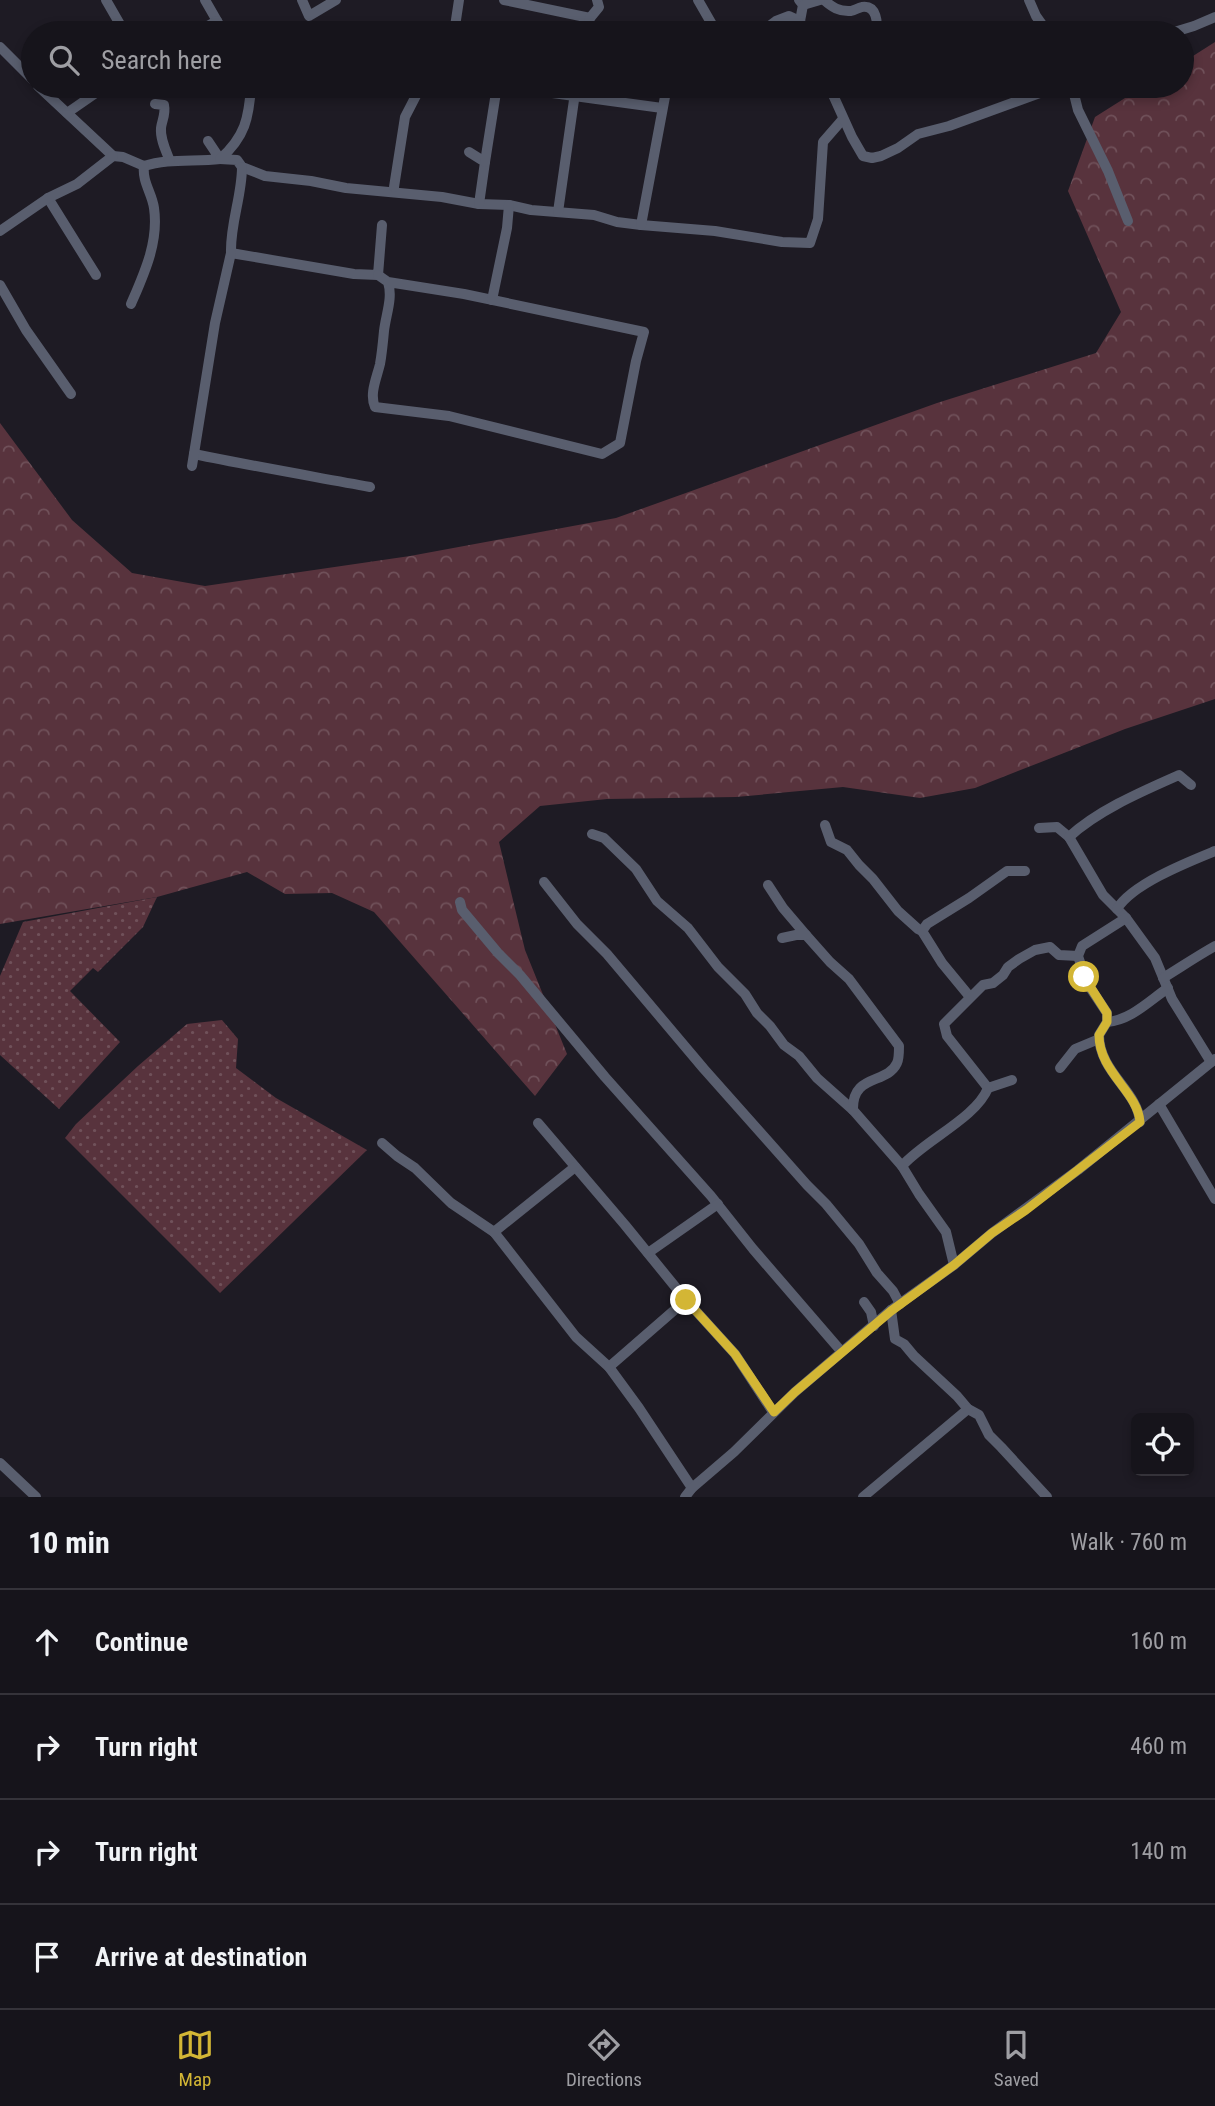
<!DOCTYPE html>
<html lang="en">
<head>
<meta charset="utf-8">
<style>
  :root { --surface:#16141b; --page:#1f1d24; --text:#f1f3f6; --muted:#9e9ea3; --line:#35333a; --accent:#d3b635 }
  body { margin:0; font-family:"Roboto Condensed",sans-serif; background:var(--page); color:var(--text) }
  .controls { position:absolute; right:21px; bottom:21px; display:grid; overflow:hidden; border-radius:10px; box-shadow:0 4px 10px #0003 }
  .controls button { width:63px; height:63px; display:grid; place-items:center; padding:0; border:0; border-bottom:2px solid var(--line); background:var(--surface); color:var(--text); font:35px sans-serif }
  .stop { position:absolute; width:21px; height:21px; margin:-16px; border:5px solid #d3b635; border-radius:50%; background:#fff }
  .stop.end { background:#d3b635; border-color:#fff; box-shadow:0 2px 7px #0008 }
  .list { margin:0; padding:0; list-style:none }
  h2 { display:flex; justify-content:space-between; align-items:center; height:91px; margin:0; padding:0 28px; font-size:30px }
  h2 small { font-size:23px; font-weight:400; color:var(--muted) }
  .list li { display:grid; grid-template-columns:46px 1fr auto; gap:21px; align-items:center; box-sizing:border-box; height:105px; padding:0 28px; border-top:2px solid var(--line) }
  .list b { display:block; font-size:26px; white-space:nowrap }
  .list em { font-size:23px; font-style:normal; color:var(--muted) }
  .icon { flex:none; width:38px; height:38px; fill:none; stroke:currentColor; stroke-width:2; stroke-linecap:round; stroke-linejoin:round }
  .map { position:relative; flex:none; width:1215px; height:1497px; overflow:hidden }
  .search { position:absolute; background:var(--surface); box-shadow:0 4px 10px #0003; left:21px; right:21px; top:21px; height:77px; display:flex; align-items:center; gap:18px; box-sizing:border-box; padding:0 24px; border-radius:38px; color:var(--muted); font-size:26px }
  .sheet { height:511px; background:var(--surface) }
  nav { display:flex; justify-content:space-around; align-items:center; box-sizing:border-box; height:98px; border-top:2px solid var(--line); background:var(--surface); font-size:19px; color:var(--muted) }
  nav a { display:grid; justify-items:center; gap:4px }
  nav .on { color:var(--accent) }
  .map>svg:first-child { display:block }
  .grass { fill:url(#grass-dots) }
  .forest { fill:url(#forest-crowns) }
  .lines { fill:none; stroke-linecap:round; stroke-linejoin:round }
  .minor { stroke:#595e6e; stroke-width:10 }
  .route { stroke:#d3b635; stroke-width:9 }
</style>
</head>
<body>
<div class="map">
<svg width="1215" height="1497" viewBox="0 0 1215 1497">
  <defs>
    <pattern id="grass-dots" width="8" height="8" patternUnits="userSpaceOnUse" patternTransform="scale(1.75)"><rect width="8" height="8" fill="#58333d"/><path d="M2 2h.1M6 6h.1" fill="none" stroke="#70515a" stroke-width="1.8" stroke-linecap="round"/></pattern>
    <pattern id="forest-crowns" width="20" height="18" patternUnits="userSpaceOnUse" patternTransform="scale(1.75)"><rect width="20" height="18" fill="#58333d"/><path d="M2 6a3 3 0 1 1 6 0M12 15a3 3 0 1 1 6 0" fill="none" stroke="#70515a"/></pattern>
  </defs>
  <rect width="100%" height="100%" fill="#1e1b24"/>
  <g class="grass">
    <path d="M 157,897 L 143,927 L 98,972 L 93,968 L 70,991 L 120,1042 L 59,1109 L 0,1055 L 0,976 L 23,922 Z"/>
    <path d="M 222,1020 L 238,1039 L 236,1068 L 276,1098 L 367,1150 L 220,1293 L 65,1138 L 76,1124 L 138,1066 L 187,1024 Z"/>
  </g>
  <path class="forest" d="M 1215,42 L 1215,699 L 1125,729 L 975,788 L 920,798 L 843,787 L 736,797 L 607,799 L 540,806 L 499,842 L 525,950 L 567,1054 L 535,1096 L 374,912 L 332,893 L 285,894 L 247,872 L 157,897 L 0,924 L 0,423 L 72,520 L 132,573 L 205,586 L 410,556 L 616,518 L 937,403 L 1096,353 L 1121,312 L 1068,191 L 1095,117 L 1144,86 L 1182,86 L 1182,63 Z"/>
  <g class="lines">
    <g class="minor">
      <path d="M 106,0 L 125,33"/>
      <path d="M 205,0 L 224,33"/>
      <path d="M 302,0 L 309,16 L 336,0"/>
      <path d="M 504,0 L 590,18"/>
      <path d="M 698,0 L 717,33"/>
      <path d="M 799,0 L 803,5 L 800,21 L 805,33"/>
      <path d="M 824,0 C 832,7 839,12 851,11 C 855,10 858,8 862,7 C 877,5 878,23 876,33"/>
      <path d="M 1029,0 L 1036,16 L 1048,33"/>
      <path d="M 803,5 L 820,0"/>
      <path d="M 195,33 L 217,21"/>
      <path d="M 454,33 L 459,0"/>
      <path d="M 586,33 L 590,18 L 599,7 L 597,0"/>
      <path d="M 760,33 L 776,21 L 789,16 L 800,21"/>
      <path d="M 1171,33 L 1194,26 L 1215,17"/>
      <path d="M 0,47 L 33,80"/>
      <path d="M 38,86 L 113,156 L 123,157 L 144,166 C 168,158 195,162 220,159 L 208,141"/>
      <path d="M 251,86 C 249,118 245,137 220,159 L 237,160 L 242,167 L 265,176 L 311,181 L 346,188 L 442,197 L 479,204 L 509,205 L 531,210 L 594,215 L 617,222 L 641,225 L 715,231 L 782,242 L 810,243 L 818,219 L 823,142 L 843,119"/>
      <path d="M 501,86 L 662,108"/>
      <path d="M 829,86 L 852,137 L 863,156 L 872,158 L 881,156 L 898,148 L 918,134 L 949,126 L 1059,86"/>
      <path d="M 1072,86 L 1078,110 L 1108,171 L 1128,221"/>
      <path d="M 155,104 L 164,105 C 166,114 162,120 161,128 C 160,139 166,151 170,161"/>
      <path d="M 67,113 L 106,86"/>
      <path d="M 469,152 L 485,162 L 479,204"/>
      <path d="M 485,162 L 497,86"/>
      <path d="M 394,187 L 405,117 L 421,86"/>
      <path d="M 48,198 L 96,275"/>
      <path d="M 558,212 L 576,86"/>
      <path d="M 641,225 L 667,86"/>
      <path d="M 0,231 L 48,198 L 77,184 L 113,156"/>
      <path d="M 231,253 L 354,274 L 378,275 L 382,225"/>
      <path d="M 378,275 L 388,282 L 464,294 L 644,332 L 636,361 L 620,443 L 602,454 L 449,416 L 375,407 C 369,394 377,377 380,364 C 382,353 383,342 384,331 C 386,314 393,298 388,282"/>
      <path d="M 0,285 L 26,330 L 71,394"/>
      <path d="M 492,300 L 507,228 L 509,205"/>
      <path d="M 131,304 C 144,274 159,242 154,208 C 152,193 142,182 144,166"/>
      <path d="M 194,454 C 252,466 311,476 370,487"/>
      <path d="M 192,466 L 215,323 L 231,253 C 230,224 242,196 242,167"/>
      <path d="M 825,825 L 831,842 L 847,850 L 859,865 L 873,879 L 898,911 L 918,929 L 922,931 L 942,963 L 970,997"/>
      <path d="M 1039,828 L 1057,827 L 1069,837 L 1103,895 L 1126,918 L 1155,958 L 1172,999 L 1211,1062"/>
      <path d="M 592,834 L 604,838 L 636,869 L 657,901 L 688,928 L 718,967 L 745,994 L 757,1013 L 770,1026 L 784,1045 L 799,1056 L 817,1078 L 853,1110 L 902,1166 L 919,1194 L 946,1232 L 954,1265"/>
      <path d="M 1069,837 C 1098,810 1143,791 1179,775 L 1191,785"/>
      <path d="M 544,882 L 577,924 L 607,954 L 704,1069 L 807,1185 L 826,1204 L 859,1244 L 877,1273 L 893,1291 L 900,1304"/>
      <path d="M 768,885 L 783,908 L 806,935 L 830,962 L 849,979 L 899,1046 C 899,1051 899,1059 897,1063 C 887,1085 852,1073 853,1110"/>
      <path d="M 460,902 L 462,910 L 498,953 L 520,975 L 605,1077 L 711,1196 L 753,1249 L 841,1351"/>
      <path d="M 1117,909 C 1132,884 1188,862 1215,851"/>
      <path d="M 1126,918 L 1082,946 L 1078,956 L 1087,983 L 1107,1013 L 1107,1022 L 1099,1035 C 1099,1072 1138,1091 1140,1122"/>
      <path d="M 922,931 L 927,924 L 969,898 L 1007,871 L 1025,871"/>
      <path d="M 782,938 L 796,935 L 806,935"/>
      <path d="M 1163,978 C 1181,967 1197,956 1215,946"/>
      <path d="M 1107,1022 C 1131,1020 1149,1001 1168,988"/>
      <path d="M 1060,1068 L 1075,1049 L 1099,1039"/>
      <path d="M 988,1088 L 947,1036 L 944,1024 L 983,985 L 993,983 L 1003,975 L 1008,967 L 1019,959 L 1035,950 L 1050,947 L 1059,955 L 1078,956"/>
      <path d="M 988,1088 L 1012,1080"/>
      <path d="M 1159,1104 L 1215,1199"/>
      <path d="M 538,1123 L 625,1225 L 686,1300 L 735,1354 L 773,1412"/>
      <path d="M 382,1143 L 397,1156 L 415,1168 L 451,1203 L 494,1232"/>
      <path d="M 902,1166 C 925,1140 976,1118 988,1088"/>
      <path d="M 575,1167 L 494,1232 L 576,1337 L 609,1367 L 639,1408 L 692,1488"/>
      <path d="M 648,1253 L 718,1204"/>
      <path d="M 864,1302 L 871,1312 L 874,1326"/>
      <path d="M 891,1310 L 895,1339 L 904,1344 L 914,1356 L 957,1396 L 968,1409 L 979,1415 L 989,1435 L 1001,1447 L 1047,1497"/>
      <path d="M 609,1367 L 686,1300"/>
      <path d="M 0,1463 L 36,1497"/>
      <path d="M 685,1497 L 692,1488 L 734,1452 L 795,1392 L 891,1310 L 954,1265 L 992,1233 L 1078,1170 L 1215,1059"/>
      <path d="M 863,1497 L 968,1409"/>
    </g>
  </g>
  <g class="lines">
    <path class="route" d="M 686,1300 L 735,1354 L 774,1412 L 795,1392 L 891,1311 L 954,1265 L 992,1233 L 1026,1210 L 1140,1122 C 1138,1092 1099,1072 1099,1035 L 1107,1022 L 1107,1013 L 1084,977"/>
  </g>
</svg>
<div class="controls">
<button><svg class="icon" aria-label="locate" viewBox="0 0 24 24"><circle cx="12" cy="12" r="6"/><path d="M12 2v4M12 18v4M2 12h4M18 12h4"/></svg></button>
</div>
<div class="stop" style="left:1084px;top:977px"></div>
<div class="stop end" style="left:686px;top:1300px"></div>
<div class="search"><svg class="icon" aria-label="search" viewBox="0 0 24 24"><circle cx="10" cy="10" r="6"/><path d="M15 15l6 6"/></svg>Search here</div>
</div>
<section class="sheet">
<h2>10 min<small>Walk · 760 m</small></h2>
<ul class="list">
<li><svg class="icon" aria-label="ahead" viewBox="0 0 24 24"><path d="M12 20V5M6 11l6-6 6 6"/></svg><div><b>Continue</b></div><em>160 m</em></li>
<li><svg class="icon" aria-label="right" viewBox="0 0 24 24"><path d="M7 20v-9h11M14 6l5 5-5 5"/></svg><div><b>Turn right</b></div><em>460 m</em></li>
<li><svg class="icon" aria-label="right" viewBox="0 0 24 24"><path d="M7 20v-9h11M14 6l5 5-5 5"/></svg><div><b>Turn right</b></div><em>140 m</em></li>
<li><svg class="icon" aria-label="arrive" viewBox="0 0 24 24"><path d="M6 21V4h12l-3 4 3 4H6"/></svg><div><b>Arrive at destination</b></div></li>
</ul>
</section>
<nav>
<a class="on"><svg class="icon" aria-label="map" viewBox="0 0 24 24"><path d="M3 6l6-2 6 2 6-2v14l-6 2-6-2-6 2zM9 4v14M15 6v14"/></svg>Map</a>
<a><svg class="icon" aria-label="directions" viewBox="0 0 24 24"><path d="M12 3l9 9-9 9-9-9zM9 14v-3h6M13 9l2 2-2 2"/></svg>Directions</a>
<a><svg class="icon" aria-label="saved" viewBox="0 0 24 24"><path d="M7 4h10v16l-5-4-5 4z"/></svg>Saved</a>
</nav>
</body>
</html>
